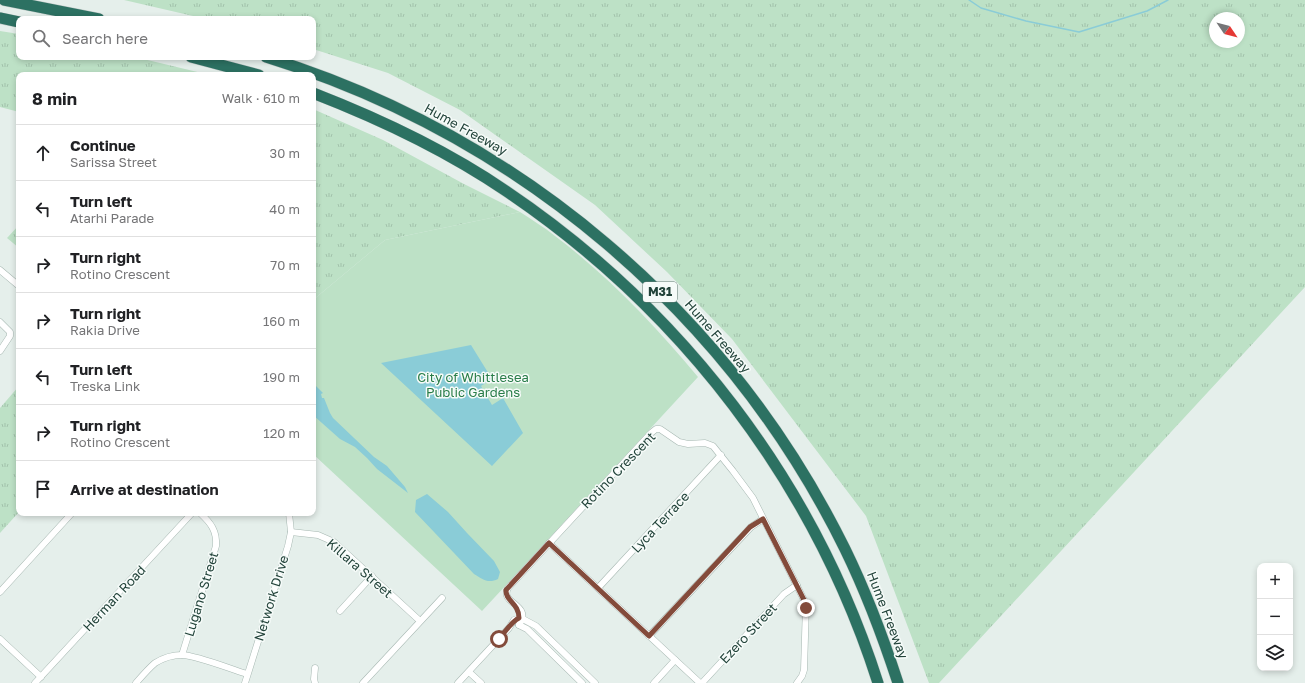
<!DOCTYPE html>
<html lang="en">
<head>
<meta charset="utf-8">
<style>
  :root { --surface:#fff; --page:#f2f2f2; --text:#202124; --muted:#757577; --line:#e0e0e0 }
  body { margin:0; font-family:"Golos Text",sans-serif; background:var(--page); color:var(--text) }
  .controls { position:absolute; right:12px; bottom:12px; display:grid; overflow:hidden; border-radius:8px; box-shadow:0 2px 6px #0003 }
  .controls button { width:36px; height:36px; display:grid; place-items:center; padding:0; border:0; border-bottom:1px solid var(--line); background:var(--surface); color:var(--text); font:20px sans-serif }
  .compass { position:absolute; left:1209px; top:12px; width:36px; height:36px; border-radius:50%; background:var(--surface); box-shadow:0 2px 6px #0003; rotate:125deg }
  .stop { position:absolute; width:12px; height:12px; margin:-9px; border:3px solid #834b3b; border-radius:50%; background:#fff }
  .stop.end { background:#834b3b; border-color:#fff; box-shadow:0 1px 4px #0008 }
  .list { margin:0; padding:0; list-style:none }
  h2 { display:flex; justify-content:space-between; align-items:center; height:52px; margin:0; padding:0 16px; font-size:17px }
  h2 small { font-size:13px; font-weight:400; color:var(--muted) }
  .list li { display:grid; grid-template-columns:26px 1fr auto; gap:12px; align-items:center; box-sizing:border-box; height:56px; padding:0 16px; border-top:1px solid var(--line) }
  .list b { display:block; font-size:15px; white-space:nowrap }
  .list p { margin:0; font-size:13px; white-space:nowrap; color:var(--muted) }
  .list em { font-size:13px; font-style:normal; color:var(--muted) }
  .icon { flex:none; width:22px; height:22px; fill:none; stroke:currentColor; stroke-width:2; stroke-linecap:round; stroke-linejoin:round }
  .map { position:relative; flex:none; width:1305px; height:683px; overflow:hidden }
  .search { position:absolute; background:var(--surface); box-shadow:0 2px 6px #0003; left:16px; top:16px; width:300px; height:44px; display:flex; align-items:center; gap:10px; box-sizing:border-box; padding:0 14px; border-radius:8px; color:var(--muted); font-size:15px }
  .panel { position:absolute; background:var(--surface); box-shadow:0 2px 6px #0003; left:16px; top:72px; width:300px; height:444px; border-radius:8px }
  .map>svg:first-child { display:block }
  .grass { fill:url(#grass-tufts); fill-rule:evenodd }
  .garden { fill:#bde1c6 }
  .water { fill:#8accd7 }
  .lines { fill:none; stroke-linecap:round; stroke-linejoin:round }
  .stream { stroke:#8accd7; stroke-width:1.5 }
  .minor-casing { stroke:#a7b8b2; stroke-width:7 }
  .motorway-casing { stroke:#c1cac8; stroke-width:12 }
  .minor { stroke:#fff; stroke-width:6 }
  .motorway { stroke:#2c7162; stroke-width:11 }
  .route { stroke:#834b3b; stroke-width:5 }
  .labels { text-anchor:middle; stroke-width:3; stroke-linejoin:round; paint-order:stroke }
  .shield { fill:#f6fbf9; stroke:#627a73; stroke-width:1 }
  .shield-label { font-size:12px; font-weight:bold; fill:#22433a }
  .street-label { font-size:13px; fill:#22433a; stroke:#f6fbf9 }
  .park-label { font-size:13px; fill:#297d49; stroke:#f6fbf9 }
</style>
</head>
<body>
<div class="map">
<svg width="1305" height="683" viewBox="0 0 1305 683">
  <defs>
    <pattern id="grass-tufts" width="24" height="20" patternUnits="userSpaceOnUse"><rect width="24" height="20" fill="#bde1c6"/><path d="M3 7l-1-3M5 7V3M7 7l1-3M15 17l-1-3M17 17v-4M19 17l1-3" fill="none" stroke="#a2c2ab"/></pattern>
  </defs>
  <rect width="100%" height="100%" fill="#e5efeb"/>
  <g class="grass">
    <path d="M 124,0 L 1305,0 L 1305,287 L 939,683 L 929,683 L 866,516 L 732,339 L 667,272 L 595,205 L 460,110 L 388,73 L 313,49 L 313,19 L 206,19 ZM 1215,18 L 1239,18 L 1239,42 L 1215,42 Z"/>
    <path d="M 0,31 L 19,34 L 19,57 L 135,57 L 210,75 L 19,75 L 19,112 L 0,107 Z"/>
    <path d="M 313,109 L 383,140 L 464,184 L 520,212 L 385,240 L 313,300 Z"/>
    <path d="M 19,225 L 19,248 L 7,238 Z"/>
    <path d="M 19,386 L 19,512 L 0,533 L 0,408 Z"/>
  </g>
  <path class="garden" d="M 520,212 C 532,220 544,227 555,236 C 608,276 655,325 698,377 L 482,611 L 313,454 L 313,300 L 385,240 Z"/>
  <g class="water">
    <path d="M 471,345 L 492,379 L 481,386 L 492,405 L 503,398 L 523,433 L 492,466 L 381,363 Z"/>
    <path d="M 313,383 L 323,393 L 321,394 L 322,398 L 324,398 L 330,413 L 333,418 L 374,457 L 387,466 L 405,487 L 408,493 L 377,469 L 367,458 L 355,447 L 340,439 L 313,415 Z"/>
    <path d="M 427,494 L 448,512 L 467,533 L 494,561 L 500,572 L 498,579 C 488,584 482,579 474,574 L 415,512 L 416,500 Z"/>
  </g>
  <g class="lines">
    <path class="stream" d="M 969,0 L 981,8 L 1026,21 L 1079,32 L 1147,11 L 1168,0"/>
    <g class="minor-casing">
      <g id="minor">
        <path d="M 0,270 L 19,286"/>
        <path d="M 0,322 L 10,332 L 10,336 L 0,351"/>
        <path d="M 291,532 L 318,535 L 334,542 L 420,621"/>
        <path d="M 549,543 L 700,683"/>
        <path d="M 598,588 L 721,455"/>
        <path d="M 0,592 L 72,513"/>
        <path d="M 340,611 L 372,576"/>
        <path d="M 519,625 C 533,604 499,604 508,588 L 651,433 L 656,429 L 660,429 L 679,442 L 688,444 L 705,443 L 713,446 L 733,471 L 753,498 L 806,604 L 804,670 L 802,676 L 797,683"/>
        <path d="M 519,625 L 527,629 L 582,683"/>
        <path d="M 649,636 L 751,527 L 763,519"/>
        <path d="M 0,639 L 41,677"/>
        <path d="M 182,655 L 216,546 C 217,531 211,523 200,513"/>
        <path d="M 315,668 L 314,679 L 315,683"/>
        <path d="M 469,672 L 481,683"/>
        <path d="M 35,683 L 192,513"/>
        <path d="M 136,683 C 142,676 148,669 155,663 C 163,658 172,655 182,655 C 199,656 230,669 247,674"/>
        <path d="M 245,683 L 288,546 L 291,532 L 289,513"/>
        <path d="M 363,683 L 442,598"/>
        <path d="M 458,683 L 509,628 L 514,620 L 521,618 L 536,626 L 595,683"/>
        <path d="M 654,683 L 675,660"/>
        <path d="M 702,683 L 784,594 L 797,585"/>
      </g>
    </g>
    <g class="motorway-casing">
      <g id="motorway">
        <path d="M 4,0 L 99,19"/>
        <path d="M 0,18 L 19,22"/>
        <path d="M 191,57 L 259,75"/>
        <path d="M 266,57 C 518,135 728,312 845,549 C 866,592 883,637 898,683"/>
        <path d="M 313,93 C 380,119 446,150 506,191 C 681,309 814,482 878,683"/>
      </g>
    </g>
    <use href="#minor" class="minor"/>
    <use href="#motorway" class="motorway"/>
  </g>
  <g class="lines">
    <path class="route" d="M 499,639 C 505,632 511,622 519,618 C 519,603 505,601 506,590 L 549,543 L 649,636 L 750,527 L 763,519 L 804,600 L 806,608"/>
  </g>
  <g class="labels">
    <rect class="shield" x="643" y="282" width="34" height="20" rx="3"/>
    <g class="shield-label">
      <text x="660" y="296">M31</text>
    </g>
    <g class="street-label">
      <text transform="translate(466 129) rotate(29)" y="5">Hume Freeway</text>
      <text transform="translate(718 336) rotate(49)" y="5">Hume Freeway</text>
      <text transform="translate(618 470) rotate(-46)" y="5">Rotino Crescent</text>
      <text transform="translate(660 522) rotate(-47)" y="5">Lyca Terrace</text>
      <text transform="translate(360 568) rotate(41)" y="5">Killara Street</text>
      <text transform="translate(201 594) rotate(-73)" y="5">Lugano Street</text>
      <text transform="translate(114 598) rotate(-47)" y="5">Herman Road</text>
      <text transform="translate(271 598) rotate(-73)" y="5">Network Drive</text>
      <text transform="translate(888 615) rotate(69)" y="5">Hume Freeway</text>
      <text transform="translate(748 633) rotate(-47)" y="5">Ezero Street</text>
    </g>
    <g class="park-label">
      <text x="473" y="382">City of Whittlesea<tspan x="473" dy="15">Public Gardens</tspan></text>
    </g>
  </g>
</svg>
<div class="controls">
<button>+</button>
<button>−</button>
<button><svg class="icon" aria-label="layers" viewBox="0 0 24 24"><path d="M12 4l9 5-9 5-9-5zM3 14l9 5 9-5"/></svg></button>
</div>
<svg class="compass" viewBox="-18 -18 36 36"><path d="M0-13l5 13h-10z" fill="#e53935"/><path d="M0 13l5-13h-10z" fill="#757577"/></svg>
<div class="stop" style="left:499px;top:639px"></div>
<div class="stop end" style="left:806px;top:608px"></div>
<div class="search"><svg class="icon" aria-label="search" viewBox="0 0 24 24"><circle cx="10" cy="10" r="6"/><path d="M15 15l6 6"/></svg>Search here</div>
<section class="panel">
<h2>8 min<small>Walk · 610 m</small></h2>
<ul class="list">
<li><svg class="icon" aria-label="ahead" viewBox="0 0 24 24"><path d="M12 20V5M6 11l6-6 6 6"/></svg><div><b>Continue</b><p>Sarissa Street</p></div><em>30 m</em></li>
<li><svg class="icon" aria-label="left" viewBox="0 0 24 24"><path d="M17 20v-9H6M10 6l-5 5 5 5"/></svg><div><b>Turn left</b><p>Atarhi Parade</p></div><em>40 m</em></li>
<li><svg class="icon" aria-label="right" viewBox="0 0 24 24"><path d="M7 20v-9h11M14 6l5 5-5 5"/></svg><div><b>Turn right</b><p>Rotino Crescent</p></div><em>70 m</em></li>
<li><svg class="icon" aria-label="right" viewBox="0 0 24 24"><path d="M7 20v-9h11M14 6l5 5-5 5"/></svg><div><b>Turn right</b><p>Rakia Drive</p></div><em>160 m</em></li>
<li><svg class="icon" aria-label="left" viewBox="0 0 24 24"><path d="M17 20v-9H6M10 6l-5 5 5 5"/></svg><div><b>Turn left</b><p>Treska Link</p></div><em>190 m</em></li>
<li><svg class="icon" aria-label="right" viewBox="0 0 24 24"><path d="M7 20v-9h11M14 6l5 5-5 5"/></svg><div><b>Turn right</b><p>Rotino Crescent</p></div><em>120 m</em></li>
<li><svg class="icon" aria-label="arrive" viewBox="0 0 24 24"><path d="M6 21V4h12l-3 4 3 4H6"/></svg><div><b>Arrive at destination</b></div></li>
</ul>
</section>
</div>
</body>
</html>
